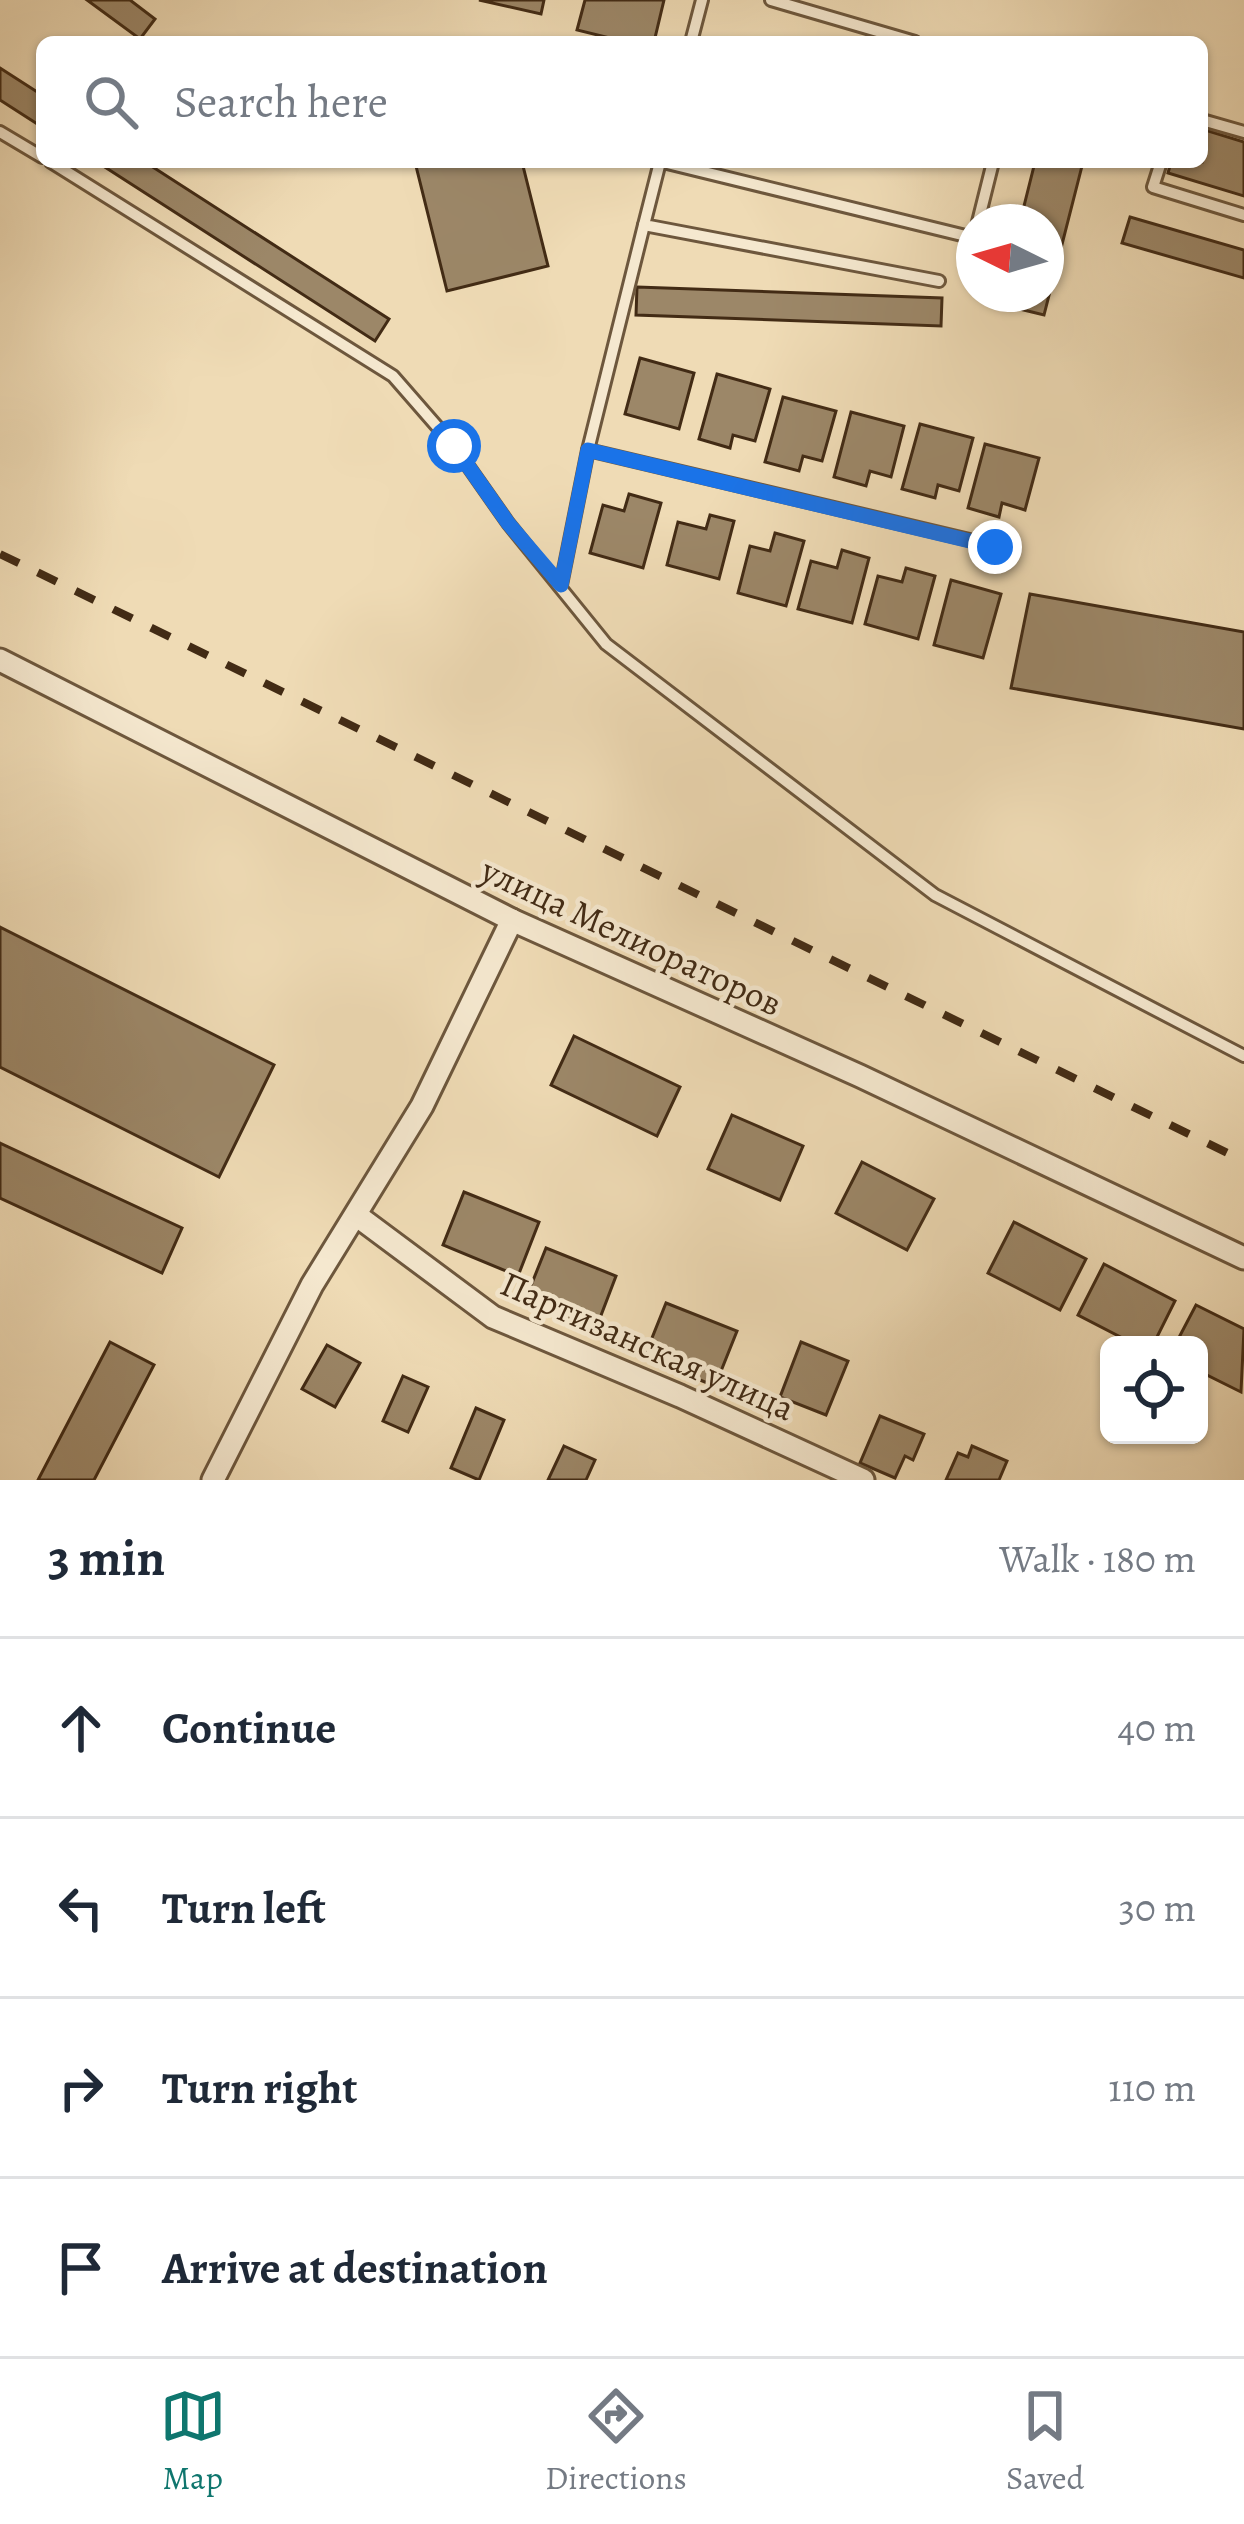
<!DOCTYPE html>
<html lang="en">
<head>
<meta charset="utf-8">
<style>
  :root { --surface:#fff; --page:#f2f2f3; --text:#1f2937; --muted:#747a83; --line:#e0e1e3; --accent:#0f766e }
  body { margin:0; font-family:Alegreya,serif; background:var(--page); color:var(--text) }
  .controls { position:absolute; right:36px; bottom:36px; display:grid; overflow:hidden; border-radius:18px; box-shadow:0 3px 9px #0004 }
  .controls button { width:108px; height:108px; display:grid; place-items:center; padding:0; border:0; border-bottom:3px solid var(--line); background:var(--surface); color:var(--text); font:60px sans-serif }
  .compass { position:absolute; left:956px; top:204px; width:108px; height:108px; border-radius:50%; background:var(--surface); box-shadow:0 3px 9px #0004; rotate:275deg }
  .stop { position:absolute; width:36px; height:36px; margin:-27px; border:9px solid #1a73e8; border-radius:50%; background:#fff }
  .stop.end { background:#1a73e8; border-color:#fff; box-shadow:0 3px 12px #0008 }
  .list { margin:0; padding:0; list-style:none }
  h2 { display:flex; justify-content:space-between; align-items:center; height:156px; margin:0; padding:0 48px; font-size:51px }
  h2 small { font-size:39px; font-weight:400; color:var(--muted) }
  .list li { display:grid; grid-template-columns:78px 1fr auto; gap:36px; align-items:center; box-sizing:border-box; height:180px; padding:0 48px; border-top:3px solid var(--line) }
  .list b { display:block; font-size:45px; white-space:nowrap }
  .list em { font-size:39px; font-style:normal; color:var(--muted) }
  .icon { flex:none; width:66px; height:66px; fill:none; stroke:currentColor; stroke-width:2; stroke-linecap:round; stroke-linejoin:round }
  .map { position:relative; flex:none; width:1244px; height:1480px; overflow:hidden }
  .search { position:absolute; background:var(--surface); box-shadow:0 3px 9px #0004; left:36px; right:36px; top:36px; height:132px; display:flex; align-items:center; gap:30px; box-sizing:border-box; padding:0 42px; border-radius:18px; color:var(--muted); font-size:45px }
  .sheet { height:876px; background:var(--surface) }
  nav { display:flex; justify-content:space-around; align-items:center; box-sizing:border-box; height:168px; border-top:3px solid var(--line); background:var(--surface); font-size:33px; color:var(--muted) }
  nav a { display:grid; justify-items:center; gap:6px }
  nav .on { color:var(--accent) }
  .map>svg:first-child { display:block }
  .building { fill:#9c8768; stroke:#422b15; stroke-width:3 }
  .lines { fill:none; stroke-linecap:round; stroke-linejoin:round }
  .lane-casing { stroke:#6d573d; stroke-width:16 }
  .street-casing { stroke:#6d573d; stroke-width:27 }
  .lane { stroke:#f5e8cf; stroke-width:10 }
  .street { stroke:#f5e8cf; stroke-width:21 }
  .rail { stroke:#422b15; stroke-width:8; stroke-dasharray:21 21; stroke-linecap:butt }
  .route { stroke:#1a73e8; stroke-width:15 }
  .labels { text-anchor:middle; stroke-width:9; stroke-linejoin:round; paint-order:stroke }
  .street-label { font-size:36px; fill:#422b15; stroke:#f5e8cf }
</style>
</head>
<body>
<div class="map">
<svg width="1244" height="1480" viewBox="0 0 1244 1480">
  <rect width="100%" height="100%" fill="#efdbb5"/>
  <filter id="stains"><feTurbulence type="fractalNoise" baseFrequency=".00167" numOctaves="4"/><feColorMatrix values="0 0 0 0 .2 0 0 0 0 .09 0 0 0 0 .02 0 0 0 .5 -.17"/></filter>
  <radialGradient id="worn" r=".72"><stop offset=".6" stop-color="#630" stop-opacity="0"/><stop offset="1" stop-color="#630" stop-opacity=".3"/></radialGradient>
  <g class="building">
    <path d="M 87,0 L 130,0 L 155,19 L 140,39 Z"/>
    <path d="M 479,0 L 544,0 L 541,14 Z"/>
    <path d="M 585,0 L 664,0 L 654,42 L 626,42 L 577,30 Z"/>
    <path d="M 0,68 L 42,95 L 42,127 L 0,100 Z"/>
    <path d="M 1202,129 L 1244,142 L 1244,196 L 1168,173 L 1171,162 L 1202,162 Z"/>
    <path d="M 97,162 L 145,162 L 389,319 L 375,341 Z"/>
    <path d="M 415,162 L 522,162 L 548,266 L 447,291 Z"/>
    <path d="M 1035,162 L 1083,162 L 1044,315 L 991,302 L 993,294 L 1046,294 L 1046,222 L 1020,222 Z"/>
    <path d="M 1130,217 L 1244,250 L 1244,278 L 1122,243 Z"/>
    <path d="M 637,287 L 942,298 L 941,326 L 636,315 Z"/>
    <path d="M 640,358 L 694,373 L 679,429 L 625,414 Z"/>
    <path d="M 717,374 L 770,389 L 755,441 L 733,435 L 730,448 L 699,439 Z"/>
    <path d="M 783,397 L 836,411 L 822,461 L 803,456 L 799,471 L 765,462 Z"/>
    <path d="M 851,412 L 904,426 L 891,477 L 870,471 L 866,486 L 834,477 Z"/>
    <path d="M 920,424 L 973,438 L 959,491 L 938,485 L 935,498 L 902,489 Z"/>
    <path d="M 985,444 L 1039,458 L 1025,510 L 1002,503 L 999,517 L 968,508 Z"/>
    <path d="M 629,494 L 661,503 L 643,568 L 590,553 L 603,505 L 624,511 Z"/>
    <path d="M 710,515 L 734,521 L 719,579 L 667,565 L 678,522 L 706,529 Z"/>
    <path d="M 775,533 L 804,541 L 786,606 L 738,593 L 750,546 L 770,551 Z"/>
    <path d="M 842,550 L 869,558 L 852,623 L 798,609 L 811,561 L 837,568 Z"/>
    <path d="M 906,568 L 935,576 L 918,639 L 865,624 L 878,576 L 902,582 Z"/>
    <path d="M 951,580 L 1001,594 L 983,658 L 934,645 Z"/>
    <path d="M 1030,594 L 1244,632 L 1244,729 L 1011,688 Z"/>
    <path d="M 0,927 L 274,1065 L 219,1177 L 0,1067 Z"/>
    <path d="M 574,1036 L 680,1087 L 657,1136 L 551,1085 Z"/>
    <path d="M 732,1115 L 803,1146 L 780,1200 L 708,1169 Z"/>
    <path d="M 0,1143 L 182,1228 L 162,1273 L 0,1198 Z"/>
    <path d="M 862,1162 L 934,1199 L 907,1250 L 836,1213 Z"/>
    <path d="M 464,1192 L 539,1222 L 518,1276 L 443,1245 Z"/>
    <path d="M 1014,1222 L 1086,1259 L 1060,1310 L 988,1273 Z"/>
    <path d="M 546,1248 L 616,1276 L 595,1331 L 524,1303 Z"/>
    <path d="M 1104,1264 L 1175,1301 L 1153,1345 L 1136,1345 L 1078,1315 Z"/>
    <path d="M 666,1303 L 737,1331 L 715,1386 L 644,1358 Z"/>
    <path d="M 1196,1305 L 1244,1329 L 1241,1392 L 1199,1371 L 1199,1345 L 1175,1345 Z"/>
    <path d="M 110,1342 L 154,1365 L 94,1480 L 38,1480 Z"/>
    <path d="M 801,1342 L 848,1361 L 826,1415 L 780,1397 Z"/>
    <path d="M 327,1345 L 360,1363 L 335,1407 L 302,1389 Z"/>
    <path d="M 403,1376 L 428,1387 L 408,1432 L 383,1421 Z"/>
    <path d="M 476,1408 L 504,1420 L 479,1480 L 451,1468 Z"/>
    <path d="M 880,1416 L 924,1434 L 913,1460 L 905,1456 L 895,1478 L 860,1463 Z"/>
    <path d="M 564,1446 L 595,1460 L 586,1480 L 548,1480 Z"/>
    <path d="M 972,1446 L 1007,1461 L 999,1480 L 946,1480 L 958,1453 L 968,1457 Z"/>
  </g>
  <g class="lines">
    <g class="lane-casing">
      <g id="lane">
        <path d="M 771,0 L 915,42"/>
        <path d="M 691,42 L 702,0"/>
        <path d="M 1202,120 L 1244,132"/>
        <path d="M 0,132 L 42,157"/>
        <path d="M 51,162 L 393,376 L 454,446 L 508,523 L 606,644 L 935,895 L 1244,1056"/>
        <path d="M 660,162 L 644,225 L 939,281"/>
        <path d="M 663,162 L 974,238"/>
        <path d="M 1161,162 L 1153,187 L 1244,215"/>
        <path d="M 978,222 L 993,162"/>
        <path d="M 644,225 L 588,450 L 995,546"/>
        <path d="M 561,585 L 588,450"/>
      </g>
    </g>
    <g class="street-casing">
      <g id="street">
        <path d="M 0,660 L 512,920 L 860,1076 L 1244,1258"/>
        <path d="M 356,1215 L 493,1317 L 680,1396 L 863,1480"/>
        <path d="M 213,1480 L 312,1285 L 422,1106 L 512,920"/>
      </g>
    </g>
    <use href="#lane" class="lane"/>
    <use href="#street" class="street"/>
    <path class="rail" d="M 0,554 L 1244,1161"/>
  </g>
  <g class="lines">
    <path class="route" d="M 454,446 L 508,523 L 561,585 L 588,450 L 995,547"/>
  </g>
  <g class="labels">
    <g class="street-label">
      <text transform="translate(632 936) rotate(25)" y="13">улица Мелиораторов</text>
      <text transform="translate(648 1345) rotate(24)" y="13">Партизанская улица</text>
    </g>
  </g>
  <rect width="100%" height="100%" filter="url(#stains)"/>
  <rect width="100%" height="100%" fill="url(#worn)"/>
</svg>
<div class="controls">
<button><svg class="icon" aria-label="locate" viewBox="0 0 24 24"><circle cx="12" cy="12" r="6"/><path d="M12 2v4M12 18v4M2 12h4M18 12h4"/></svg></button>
</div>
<svg class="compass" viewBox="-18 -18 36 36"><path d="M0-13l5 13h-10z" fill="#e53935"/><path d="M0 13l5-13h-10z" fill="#747a83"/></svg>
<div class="stop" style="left:454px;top:446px"></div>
<div class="stop end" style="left:995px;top:547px"></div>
<div class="search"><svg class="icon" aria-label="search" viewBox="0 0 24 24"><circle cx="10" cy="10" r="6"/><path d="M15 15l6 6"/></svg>Search here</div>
</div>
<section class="sheet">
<h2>3 min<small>Walk · 180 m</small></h2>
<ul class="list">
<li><svg class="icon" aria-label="ahead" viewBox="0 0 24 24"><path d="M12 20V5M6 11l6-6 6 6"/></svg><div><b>Continue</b></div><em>40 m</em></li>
<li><svg class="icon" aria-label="left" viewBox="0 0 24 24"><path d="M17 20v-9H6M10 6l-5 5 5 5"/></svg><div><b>Turn left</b></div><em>30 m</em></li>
<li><svg class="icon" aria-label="right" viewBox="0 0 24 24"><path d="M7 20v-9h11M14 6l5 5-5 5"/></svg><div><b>Turn right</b></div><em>110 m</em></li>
<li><svg class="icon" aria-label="arrive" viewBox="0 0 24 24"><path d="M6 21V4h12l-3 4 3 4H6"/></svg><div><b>Arrive at destination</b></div></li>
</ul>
</section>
<nav>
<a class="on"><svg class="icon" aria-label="map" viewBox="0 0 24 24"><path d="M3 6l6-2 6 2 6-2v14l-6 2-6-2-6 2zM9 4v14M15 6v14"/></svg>Map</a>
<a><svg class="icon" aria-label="directions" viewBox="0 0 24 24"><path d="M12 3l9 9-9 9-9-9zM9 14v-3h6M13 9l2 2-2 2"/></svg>Directions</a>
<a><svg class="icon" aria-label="saved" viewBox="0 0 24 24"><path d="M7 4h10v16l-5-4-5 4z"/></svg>Saved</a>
</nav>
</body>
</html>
